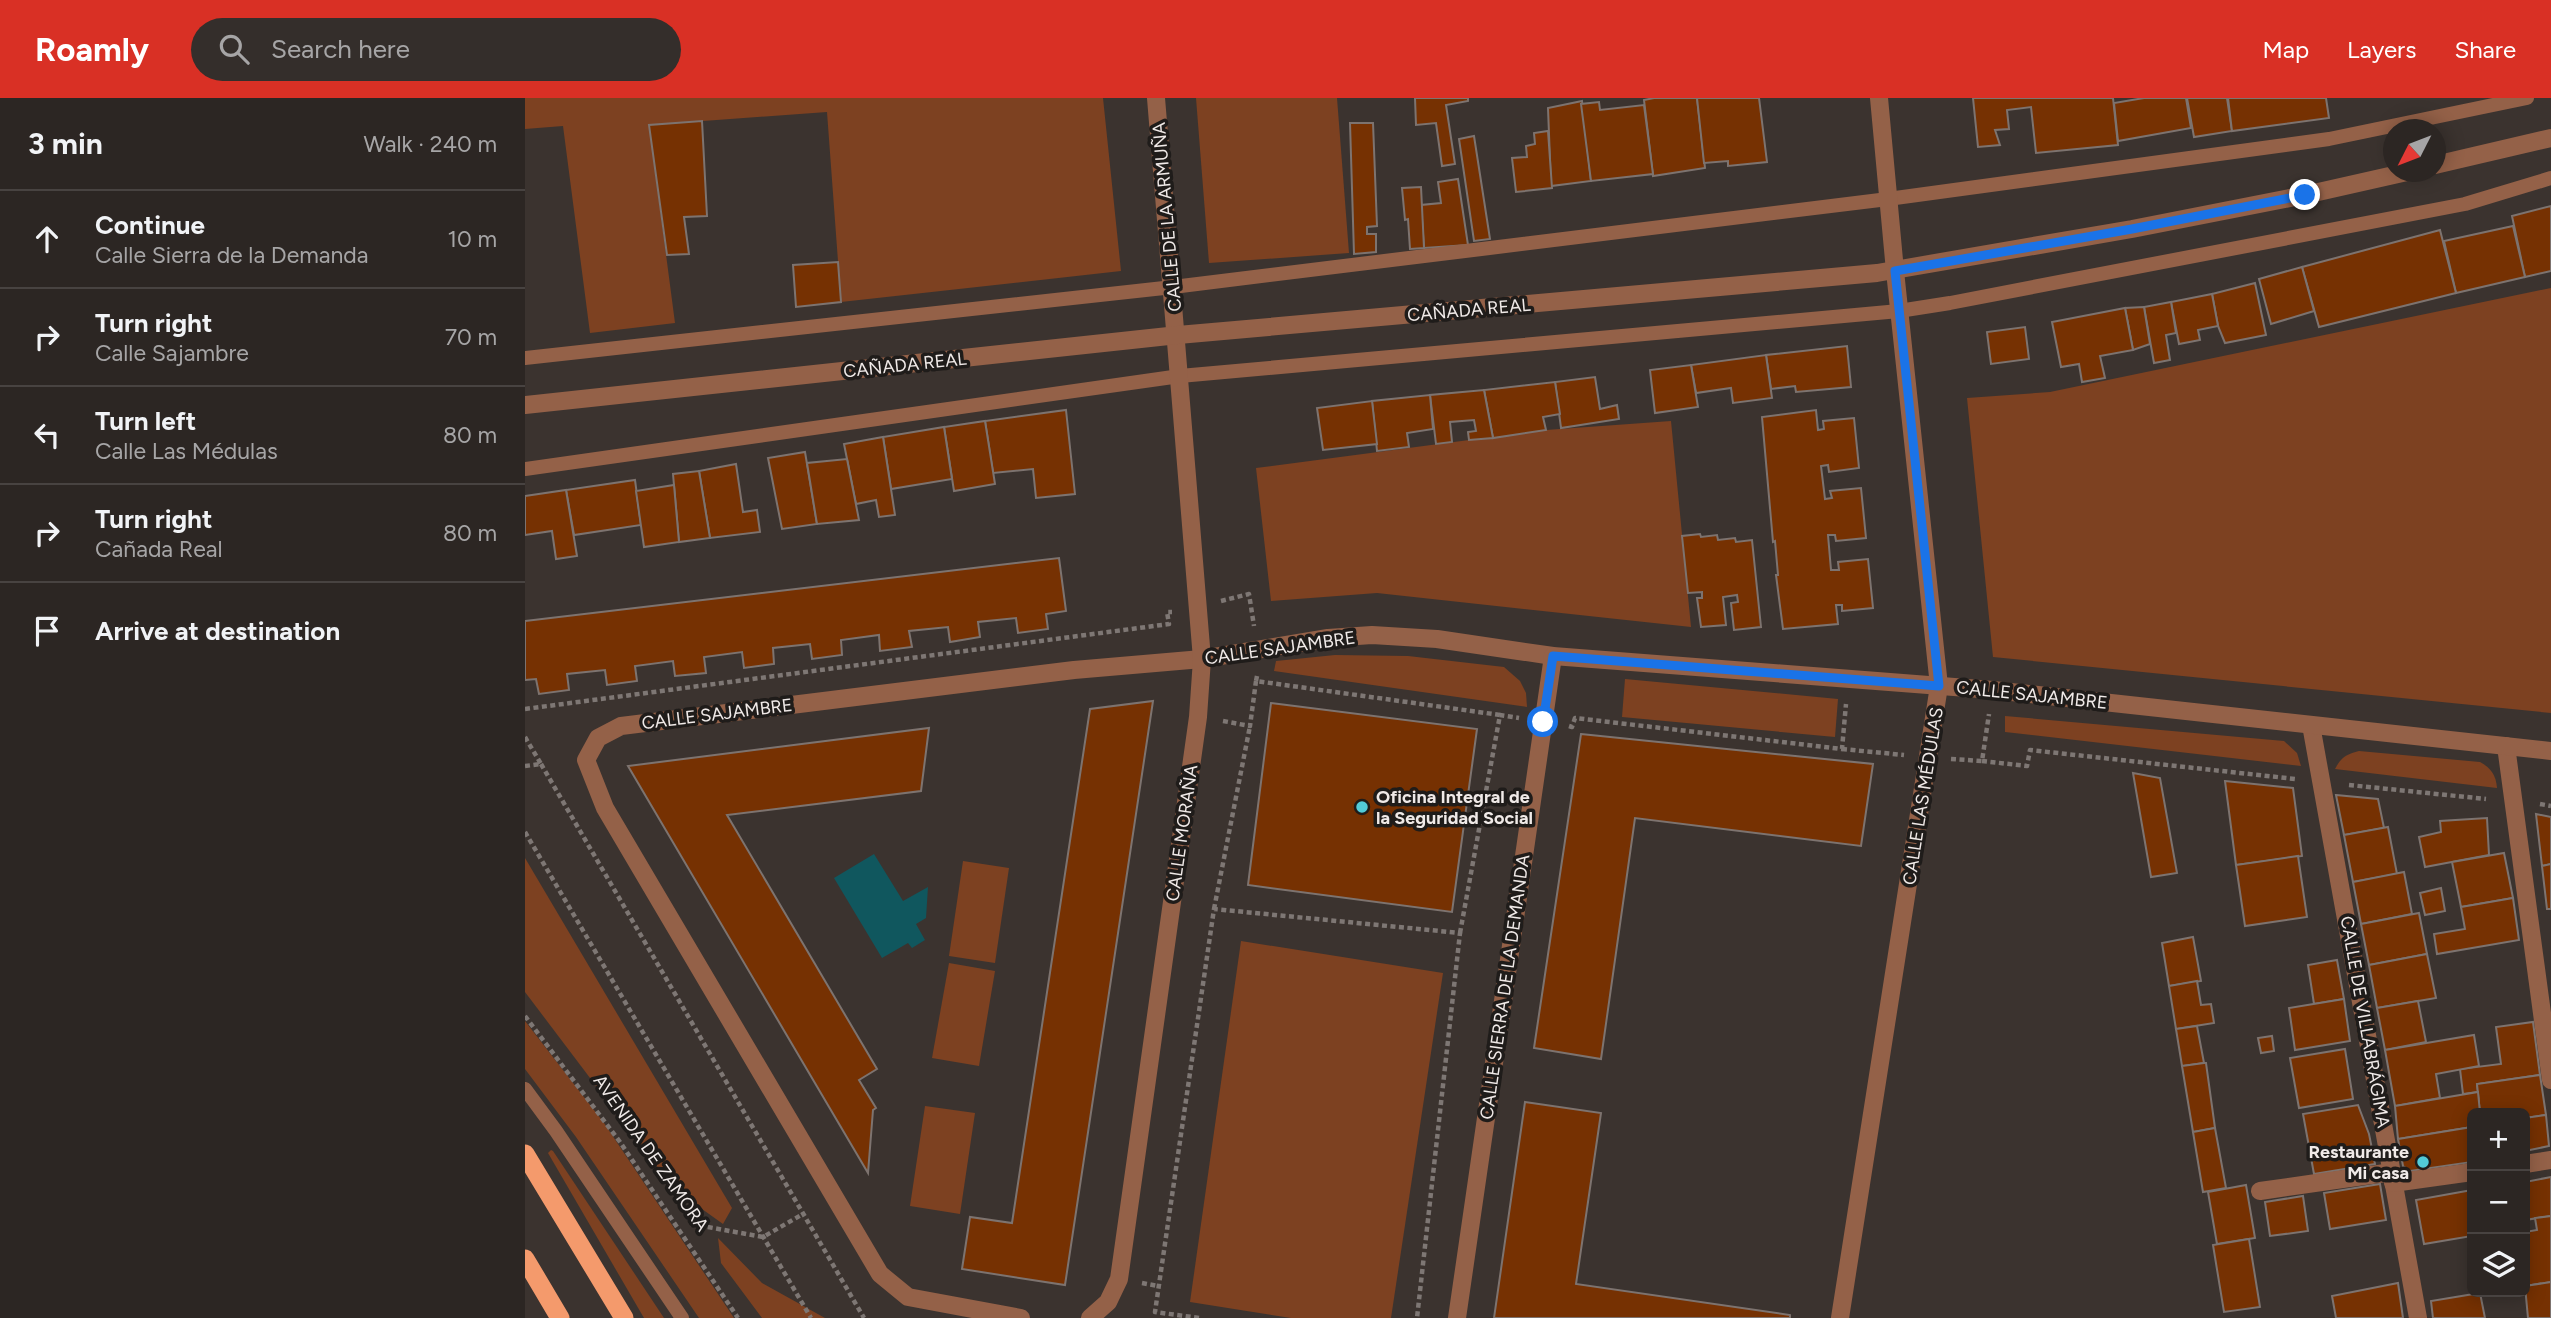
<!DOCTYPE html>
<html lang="en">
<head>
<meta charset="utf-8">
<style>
  :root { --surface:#2c2623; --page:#342e2b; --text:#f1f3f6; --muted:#a6a5a6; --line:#484341; --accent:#d93025 }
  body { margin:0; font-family:Figtree,sans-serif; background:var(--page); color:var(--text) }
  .controls { position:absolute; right:21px; bottom:21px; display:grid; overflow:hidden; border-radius:10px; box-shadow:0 4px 18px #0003 }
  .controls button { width:63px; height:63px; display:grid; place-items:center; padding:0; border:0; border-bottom:2px solid var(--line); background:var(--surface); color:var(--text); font:35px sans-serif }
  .compass { position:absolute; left:1858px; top:21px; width:63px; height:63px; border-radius:50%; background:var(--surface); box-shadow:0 4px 18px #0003; rotate:228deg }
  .stop { position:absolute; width:21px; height:21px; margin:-16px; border:5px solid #1a73e8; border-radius:50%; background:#fff }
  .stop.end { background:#1a73e8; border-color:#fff; box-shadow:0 2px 7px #0008 }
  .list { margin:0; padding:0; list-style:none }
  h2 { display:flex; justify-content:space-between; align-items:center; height:91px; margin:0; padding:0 28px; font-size:30px }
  h2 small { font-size:23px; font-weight:400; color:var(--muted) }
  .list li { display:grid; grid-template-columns:46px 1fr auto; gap:21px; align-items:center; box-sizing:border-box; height:98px; padding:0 28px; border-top:2px solid var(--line) }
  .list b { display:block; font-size:26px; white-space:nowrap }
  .list p { margin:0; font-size:23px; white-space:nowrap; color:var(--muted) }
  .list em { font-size:23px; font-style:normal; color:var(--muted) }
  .icon { flex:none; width:38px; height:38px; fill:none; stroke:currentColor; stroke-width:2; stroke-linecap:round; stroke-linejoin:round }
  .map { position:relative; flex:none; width:2026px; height:1220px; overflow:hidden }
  header { display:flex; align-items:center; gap:42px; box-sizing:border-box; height:98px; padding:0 35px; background:var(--accent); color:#fff }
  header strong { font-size:33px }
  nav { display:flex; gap:38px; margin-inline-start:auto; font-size:24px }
  .search { width:490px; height:63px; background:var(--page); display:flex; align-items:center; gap:18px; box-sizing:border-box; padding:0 24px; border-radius:38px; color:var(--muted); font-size:26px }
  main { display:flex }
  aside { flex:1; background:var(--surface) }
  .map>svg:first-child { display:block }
  .green { fill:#7d4121 }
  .water { fill:#10575e }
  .building { fill:#763102; stroke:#7d736f; stroke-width:2 }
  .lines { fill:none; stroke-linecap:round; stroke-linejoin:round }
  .path { stroke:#7e7774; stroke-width:4.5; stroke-dasharray:5 3.5; stroke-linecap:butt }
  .service { stroke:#946148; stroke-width:14 }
  .minor { stroke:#946148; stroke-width:18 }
  .tertiary { stroke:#946148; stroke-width:18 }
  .trunk { stroke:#f49a6c; stroke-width:19 }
  .route { stroke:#1a73e8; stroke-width:9 }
  .poi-dot { fill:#52cbd8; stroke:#1f1c1a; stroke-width:2.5 }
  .labels { text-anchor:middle; stroke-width:7; stroke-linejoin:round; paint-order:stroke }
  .street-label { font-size:18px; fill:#f0eae8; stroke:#1f1c1a }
  .poi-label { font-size:18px; font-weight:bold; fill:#f0eae8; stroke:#1f1c1a; text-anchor:start }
</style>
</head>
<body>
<header>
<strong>Roamly</strong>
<div class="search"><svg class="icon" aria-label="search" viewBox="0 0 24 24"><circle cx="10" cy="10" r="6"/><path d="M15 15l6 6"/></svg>Search here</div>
<nav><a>Map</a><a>Layers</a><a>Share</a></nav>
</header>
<main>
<aside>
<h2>3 min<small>Walk · 240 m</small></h2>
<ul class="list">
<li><svg class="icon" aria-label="ahead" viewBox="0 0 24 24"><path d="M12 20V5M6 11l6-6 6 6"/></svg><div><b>Continue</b><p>Calle Sierra de la Demanda</p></div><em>10 m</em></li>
<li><svg class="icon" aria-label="right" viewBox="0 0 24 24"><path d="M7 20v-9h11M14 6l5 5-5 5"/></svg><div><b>Turn right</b><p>Calle Sajambre</p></div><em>70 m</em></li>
<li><svg class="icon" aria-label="left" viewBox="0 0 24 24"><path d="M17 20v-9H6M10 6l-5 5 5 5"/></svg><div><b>Turn left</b><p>Calle Las Médulas</p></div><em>80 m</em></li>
<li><svg class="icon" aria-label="right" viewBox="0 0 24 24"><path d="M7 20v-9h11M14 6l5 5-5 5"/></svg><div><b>Turn right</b><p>Cañada Real</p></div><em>80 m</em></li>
<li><svg class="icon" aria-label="arrive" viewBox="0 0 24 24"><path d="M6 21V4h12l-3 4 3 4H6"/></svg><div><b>Arrive at destination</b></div></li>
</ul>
</aside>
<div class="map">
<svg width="2026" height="1220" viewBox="0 0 2026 1220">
  <rect width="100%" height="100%" fill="#3b332f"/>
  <g class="green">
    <path d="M 0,0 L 578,0 L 596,173 L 316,204 L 302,14 L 124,27 L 150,225 L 65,235 L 38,28 L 0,31 Z"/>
    <path d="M 671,0 L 812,0 L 824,155 L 684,165 Z"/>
    <path d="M 2026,190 L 2026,615 L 1468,559 L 1442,300 L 1525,294 Z"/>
    <path d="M 1146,323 L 1166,529 L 852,495 L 746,503 L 731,370 L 1021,332 Z"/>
    <path d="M 810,557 L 883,558 L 979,569 L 995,583 L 1001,595 L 1002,609 L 749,573 L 751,563 Z"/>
    <path d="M 1100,581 L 1313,601 L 1310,639 L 1097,619 Z"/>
    <path d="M 1480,618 L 1759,643 L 1772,655 L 1776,668 L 1480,634 Z"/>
    <path d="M 1834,653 L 1955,664 C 1966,670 1971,677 1972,690 L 1810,671 C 1816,659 1822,656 1834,653 Z"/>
    <path d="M 0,760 L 207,1110 L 198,1126 L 149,1091 L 0,894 Z"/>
    <path d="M 438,763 L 484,770 L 470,865 L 424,858 Z"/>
    <path d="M 716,843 L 918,875 L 866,1220 L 766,1220 L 665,1204 Z"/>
    <path d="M 424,865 L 470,873 L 454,968 L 407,960 Z"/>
    <path d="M 0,923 L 79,1025 L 209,1220 L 174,1220 L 51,1039 L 0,971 Z"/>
    <path d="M 400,1008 L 450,1015 L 435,1116 L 385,1108 Z"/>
    <path d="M 26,1052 L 28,1053 L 139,1220 L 119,1220 L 23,1055 Z"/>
    <path d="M 193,1140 L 237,1185 L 300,1220 L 237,1220 L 196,1165 Z"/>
  </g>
  <path class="water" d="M 349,756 L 378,803 L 403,789 L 401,820 L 391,826 L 400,842 L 387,850 L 383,845 L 357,860 L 309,780 Z"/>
  <g class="building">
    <path d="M 890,0 L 943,0 L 943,3 L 921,7 L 930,66 L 917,68 L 911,25 L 891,27 Z"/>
    <path d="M 1129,0 L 1172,0 L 1180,70 L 1128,78 L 1119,2 Z"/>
    <path d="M 1172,0 L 1234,0 L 1242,64 L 1203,68 L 1203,63 L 1179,65 Z"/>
    <path d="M 1448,0 L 1588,0 L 1593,47 L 1511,55 L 1506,9 L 1482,12 L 1484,31 L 1470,32 L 1475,47 L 1453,49 Z"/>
    <path d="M 1619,0 L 1661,0 L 1666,30 L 1593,43 L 1589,5 Z"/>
    <path d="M 1662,0 L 1702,0 L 1707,33 L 1669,39 Z"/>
    <path d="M 1703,0 L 1801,0 L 1804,20 L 1707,33 Z"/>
    <path d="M 1057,3 L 1066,83 L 1026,88 L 1023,10 Z"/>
    <path d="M 1074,4 L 1075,12 L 1119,7 L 1128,76 L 1066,83 L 1056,6 Z"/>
    <path d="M 177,23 L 182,118 L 159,119 L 164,156 L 142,157 L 124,27 Z"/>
    <path d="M 825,25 L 848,25 L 852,128 L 842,129 L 842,136 L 851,136 L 851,154 L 829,156 Z"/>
    <path d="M 1023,33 L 1027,90 L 991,94 L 987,60 L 1002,59 L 1001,48 L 1010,46 L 1009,35 Z"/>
    <path d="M 949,38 L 965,141 L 949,143 L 934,41 Z"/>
    <path d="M 933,81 L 943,147 L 899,150 L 896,107 L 916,105 L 913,84 Z"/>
    <path d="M 896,89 L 899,150 L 885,151 L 883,121 L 880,122 L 877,90 Z"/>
    <path d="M 2026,108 L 2026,173 L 2000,179 L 1987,118 Z"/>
    <path d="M 1988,128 L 2000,179 L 1931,195 L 1919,143 Z"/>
    <path d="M 1915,132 L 1931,195 L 1794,229 L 1777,169 Z"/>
    <path d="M 313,164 L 316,204 L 271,209 L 268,167 Z"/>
    <path d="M 1777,169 L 1789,213 L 1746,226 L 1734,181 Z"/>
    <path d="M 1730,185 L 1741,237 L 1700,245 L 1693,228 L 1687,196 Z"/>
    <path d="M 1687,196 L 1693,228 L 1673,232 L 1675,242 L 1654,246 L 1646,204 Z"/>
    <path d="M 1646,204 L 1651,235 L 1641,237 L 1645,262 L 1629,265 L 1619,209 Z"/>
    <path d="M 1619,209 L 1625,246 L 1608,252 L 1600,210 Z"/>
    <path d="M 1600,210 L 1608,252 L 1575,258 L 1580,280 L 1557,284 L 1554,266 L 1536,269 L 1527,224 Z"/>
    <path d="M 1500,229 L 1504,261 L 1466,266 L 1462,234 Z"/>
    <path d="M 1322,248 L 1326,289 L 1271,294 L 1270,288 L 1246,291 L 1241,257 Z"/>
    <path d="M 1241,257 L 1247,300 L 1208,305 L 1206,290 L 1171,295 L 1166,267 Z"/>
    <path d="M 1166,267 L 1173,309 L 1130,315 L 1125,272 Z"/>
    <path d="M 1070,279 L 1075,311 L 1092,307 L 1094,321 L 1036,330 L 1030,284 Z"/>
    <path d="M 1030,284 L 1035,316 L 1018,319 L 1021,332 L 968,340 L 959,292 Z"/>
    <path d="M 959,292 L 968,340 L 944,342 L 943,334 L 951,333 L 949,322 L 925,324 L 927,344 L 911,346 L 905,297 Z"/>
    <path d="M 905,297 L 908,331 L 882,335 L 884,349 L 852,353 L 847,303 Z"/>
    <path d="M 847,303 L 852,346 L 798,352 L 792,310 Z"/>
    <path d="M 541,312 L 550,396 L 511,400 L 508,371 L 468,375 L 460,323 Z"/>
    <path d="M 1291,312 L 1293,332 L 1299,331 L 1298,323 L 1329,320 L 1334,370 L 1304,374 L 1303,367 L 1296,368 L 1300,401 L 1307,400 L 1305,393 L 1336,390 L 1341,440 L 1311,443 L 1310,437 L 1303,437 L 1306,472 L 1314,472 L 1313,464 L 1343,461 L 1348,510 L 1317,513 L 1317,507 L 1311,507 L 1313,526 L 1258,531 L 1251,477 L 1253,477 L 1250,443 L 1248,444 L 1237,319 Z"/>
    <path d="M 460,323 L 470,386 L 429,393 L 419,329 Z"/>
    <path d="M 419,329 L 427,381 L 366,391 L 358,339 Z"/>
    <path d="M 358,339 L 370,417 L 354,419 L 351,402 L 331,406 L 319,346 Z"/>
    <path d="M 280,354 L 292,426 L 257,431 L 243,360 Z"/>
    <path d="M 322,361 L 334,422 L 292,426 L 282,365 Z"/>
    <path d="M 211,366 L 218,414 L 232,412 L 235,434 L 185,440 L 174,373 Z"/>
    <path d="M 174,373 L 185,440 L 154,444 L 148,376 Z"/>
    <path d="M 110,382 L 116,427 L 49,437 L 41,392 Z"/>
    <path d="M 149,387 L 154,444 L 119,449 L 111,393 Z"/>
    <path d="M 41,392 L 52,458 L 31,461 L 27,433 L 0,437 L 0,398 Z"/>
    <path d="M 1175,436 L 1176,439 L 1192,437 L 1193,442 L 1210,440 L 1211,444 L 1227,442 L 1236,529 L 1209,532 L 1206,505 L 1213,504 L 1212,497 L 1198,499 L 1201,527 L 1176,529 L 1172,500 L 1177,500 L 1177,494 L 1163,495 L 1157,438 Z"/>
    <path d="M 534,460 L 541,513 L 521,516 L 523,531 L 493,535 L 491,520 L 453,524 L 455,539 L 425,544 L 423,529 L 384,533 L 387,549 L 355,553 L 354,537 L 316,542 L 317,557 L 287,561 L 285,546 L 248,550 L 249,566 L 219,570 L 217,554 L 179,559 L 181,575 L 150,578 L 148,563 L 110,568 L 112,583 L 82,587 L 80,572 L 42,576 L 44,592 L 14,596 L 11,581 L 0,582 L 0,523 Z"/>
    <path d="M 628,603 L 540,1187 L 437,1171 L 445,1119 L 487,1125 L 565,611 Z"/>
    <path d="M 746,605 L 952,631 L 927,814 L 723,787 Z"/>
    <path d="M 404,630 L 396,693 L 202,717 L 352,971 L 334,982 L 351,1010 L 348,1012 L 343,1075 L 103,668 Z"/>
    <path d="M 1056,636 L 1348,666 L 1336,748 L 1110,720 L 1076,961 L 1009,950 Z"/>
    <path d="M 1608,675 L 1635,680 L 1652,775 L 1626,779 Z"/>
    <path d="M 1700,683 L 1768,690 L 1777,758 L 1711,767 Z"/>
    <path d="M 1811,697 L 1853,701 L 1859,730 L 1819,737 Z"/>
    <path d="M 2011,716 L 2026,719 L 2026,766 L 2017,768 Z"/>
    <path d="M 1962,720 L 1964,757 L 1900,769 L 1894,739 L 1916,734 L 1915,723 Z"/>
    <path d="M 1863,729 L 1872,776 L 1828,784 L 1819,737 Z"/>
    <path d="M 1979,755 L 1988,800 L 1936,809 L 1927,764 Z"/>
    <path d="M 1773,758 L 1782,819 L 1720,828 L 1711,767 Z"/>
    <path d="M 2026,766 L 2026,811 L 2022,811 L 2017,768 Z"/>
    <path d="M 1879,774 L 1887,816 L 1836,826 L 1828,784 Z"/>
    <path d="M 1916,790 L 1920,813 L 1900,817 L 1895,795 Z"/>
    <path d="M 1988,800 L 1994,842 L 1912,856 L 1909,836 L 1940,831 L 1936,809 Z"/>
    <path d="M 1894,815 L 1902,856 L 1844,867 L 1836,826 Z"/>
    <path d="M 1668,839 L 1676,883 L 1644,888 L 1637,845 Z"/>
    <path d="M 1902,856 L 1911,900 L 1852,910 L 1844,867 Z"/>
    <path d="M 1812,862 L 1819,901 L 1789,906 L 1783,867 Z"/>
    <path d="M 1672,883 L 1676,907 L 1686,906 L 1689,925 L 1651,931 L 1644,888 Z"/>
    <path d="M 1819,901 L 1825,943 L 1770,952 L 1764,910 Z"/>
    <path d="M 1893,903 L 1901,944 L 1860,952 L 1852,910 Z"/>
    <path d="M 2008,924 L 2015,977 L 1952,986 L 1953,994 L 1938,996 L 1935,971 L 1976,966 L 1971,929 Z"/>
    <path d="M 1672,928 L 1679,965 L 1657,968 L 1651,931 Z"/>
    <path d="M 1949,937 L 1954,968 L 1911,976 L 1915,1000 L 1870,1008 L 1860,952 Z"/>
    <path d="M 1747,938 L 1749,953 L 1736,955 L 1733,940 Z"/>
    <path d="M 1820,951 L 1828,1001 L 1774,1010 L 1765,960 Z"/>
    <path d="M 1679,965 L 1681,965 L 1690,1030 L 1668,1034 L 1657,968 Z"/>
    <path d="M 2015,977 L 2021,1017 L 2000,1020 L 2000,1015 L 1955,1015 L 1952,986 Z"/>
    <path d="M 1953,994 L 1955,1015 L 1947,1015 L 1947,1029 L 1873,1041 L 1870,1008 Z"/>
    <path d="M 1000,1004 L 1076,1015 L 1051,1186 L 1265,1217 L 1265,1220 L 969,1220 Z"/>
    <path d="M 1833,1007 L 1844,1036 L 1850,1066 L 1789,1076 L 1778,1016 Z"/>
    <path d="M 2021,1017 L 2024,1048 L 2000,1053 L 2000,1020 Z"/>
    <path d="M 1947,1029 L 1947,1064 L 1885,1073 L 1878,1068 L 1873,1041 Z"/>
    <path d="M 1690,1030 L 1701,1090 L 1678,1094 L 1668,1034 Z"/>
    <path d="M 2026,1079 L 2026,1118 L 2000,1122 L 2000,1084 Z"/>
    <path d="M 1855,1086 L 1861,1122 L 1805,1131 L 1799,1095 Z"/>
    <path d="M 1721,1087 L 1730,1140 L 1692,1146 L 1683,1094 Z"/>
    <path d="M 1947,1092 L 1947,1138 L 1899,1146 L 1891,1102 Z"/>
    <path d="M 1778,1098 L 1783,1133 L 1745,1138 L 1740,1104 Z"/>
    <path d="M 2026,1118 L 2026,1184 L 2000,1188 L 2000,1134 L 2012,1132 L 2010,1120 Z"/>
    <path d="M 1724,1141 L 1735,1209 L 1699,1214 L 1688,1147 Z"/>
    <path d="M 2026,1184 L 2026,1220 L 2003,1220 L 2000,1188 Z"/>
    <path d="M 1873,1185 L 1878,1220 L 1811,1220 L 1807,1198 Z"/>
    <path d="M 1955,1195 L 1960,1220 L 1908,1220 L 1906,1203 Z"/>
  </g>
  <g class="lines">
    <g class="path">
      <path d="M 696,503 L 724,496 L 729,528"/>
      <path d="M 732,578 L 731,583 L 975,617"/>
      <path d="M 0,611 L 644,526 L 642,514 L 647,514"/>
      <path d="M 698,623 L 725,628 L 731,583"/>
      <path d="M 1044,628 L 1047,629 L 1050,620 L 1317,651 L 1321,606"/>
      <path d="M 0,639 L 16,666 L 0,668"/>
      <path d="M 1317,651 L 1379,657"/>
      <path d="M 1426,661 L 1457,663 L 1464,616"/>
      <path d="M 1457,663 L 1502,668 L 1505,652 L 1770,681"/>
      <path d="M 16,666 L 339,1220"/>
      <path d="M 1824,687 L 1961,701"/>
      <path d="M 2015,706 L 2026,708"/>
      <path d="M 0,734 L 286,1220"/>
      <path d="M 689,811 L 725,628"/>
      <path d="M 935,835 L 975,617 L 994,620"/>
      <path d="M 0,918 L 95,1044 L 213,1220"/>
      <path d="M 166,1126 L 238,1139 L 278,1116"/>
      <path d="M 617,1185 L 633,1188"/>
      <path d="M 674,1220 L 630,1214 L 689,811 L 935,835 L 892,1220"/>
    </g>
    <g class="service">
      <path d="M 0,260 L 648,189 L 1363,101 L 1804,41 L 2002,0"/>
      <path d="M 0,371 L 655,278 L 1374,213 L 1425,205 L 1940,106 L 2026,80"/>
      <path d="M 0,991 L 31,1033 L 157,1220"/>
    </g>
    <g class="minor">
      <path d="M 1786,627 L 1893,1220"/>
      <path d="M 1981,648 L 2026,982"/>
      <path d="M 2000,1066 L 2026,1062"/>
      <path d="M 1868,1085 L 1947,1074"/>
      <path d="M 1735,1093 L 1867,1074"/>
      <path d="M 496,1220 L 383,1199 L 355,1176 L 80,710 L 61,662 L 73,640 L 96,628 L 549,572 L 677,561 L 803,540 L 847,537 L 912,541 L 1028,558 L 1468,592 L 2026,653"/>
      <path d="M 565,1220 L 583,1204 L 594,1181 L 673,619 L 677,561 L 631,0"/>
      <path d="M 932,1220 L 1028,558"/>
      <path d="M 1315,1220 L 1414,588 L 1370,173"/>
    </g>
    <g class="tertiary">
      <path d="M 1354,0 L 1370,173"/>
      <path d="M 1910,67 L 2026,40"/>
      <path d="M 0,307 L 653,237 L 1352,175 L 1607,131 L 1780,97 L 1882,74"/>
    </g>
    <g class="trunk">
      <path d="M 0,1056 L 99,1220"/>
      <path d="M 0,1161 L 35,1220"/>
    </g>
  </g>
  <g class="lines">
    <path class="route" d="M 1018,624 L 1028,558 L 1414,588 L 1370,173 L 1607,131 L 1780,97"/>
  </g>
  <g class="poi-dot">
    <circle cx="837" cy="709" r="7"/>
    <circle cx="1898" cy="1064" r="7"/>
  </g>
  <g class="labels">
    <g class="street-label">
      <text transform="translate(642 119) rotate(-95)" y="6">CALLE DE LA ARMUÑA</text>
      <text transform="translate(944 212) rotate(-5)" y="6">CAÑADA REAL</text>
      <text transform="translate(380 267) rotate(-6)" y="6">CAÑADA REAL</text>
      <text transform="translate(755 550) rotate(-8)" y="6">CALLE SAJAMBRE</text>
      <text transform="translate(1507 597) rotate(6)" y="6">CALLE SAJAMBRE</text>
      <text transform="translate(192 616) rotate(-7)" y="6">CALLE SAJAMBRE</text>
      <text transform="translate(1398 698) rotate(-81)" y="6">CALLE LAS MÉDULAS</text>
      <text transform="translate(657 735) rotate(-82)" y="6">CALLE MORAÑA</text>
      <text transform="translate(980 889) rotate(-82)" y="6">CALLE SIERRA DE LA DEMANDA</text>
      <text transform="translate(1840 924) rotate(80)" y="6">CALLE DE VILLABRÁGIMA</text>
      <text transform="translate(126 1055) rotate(55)" y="6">AVENIDA DE ZAMORA</text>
    </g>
    <g class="poi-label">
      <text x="851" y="705">Oficina Integral de<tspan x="851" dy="21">la Seguridad Social</tspan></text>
      <text x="1884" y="1060" text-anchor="end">Restaurante<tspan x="1884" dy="21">Mi casa</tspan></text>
    </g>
  </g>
</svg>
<div class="controls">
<button>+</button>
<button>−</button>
<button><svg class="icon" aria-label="layers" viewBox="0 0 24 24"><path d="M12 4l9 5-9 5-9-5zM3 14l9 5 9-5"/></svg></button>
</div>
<svg class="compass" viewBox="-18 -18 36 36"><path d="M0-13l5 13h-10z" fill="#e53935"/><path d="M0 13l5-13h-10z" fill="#a6a5a6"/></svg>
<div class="stop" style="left:1018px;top:624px"></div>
<div class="stop end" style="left:1780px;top:97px"></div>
</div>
</main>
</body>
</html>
